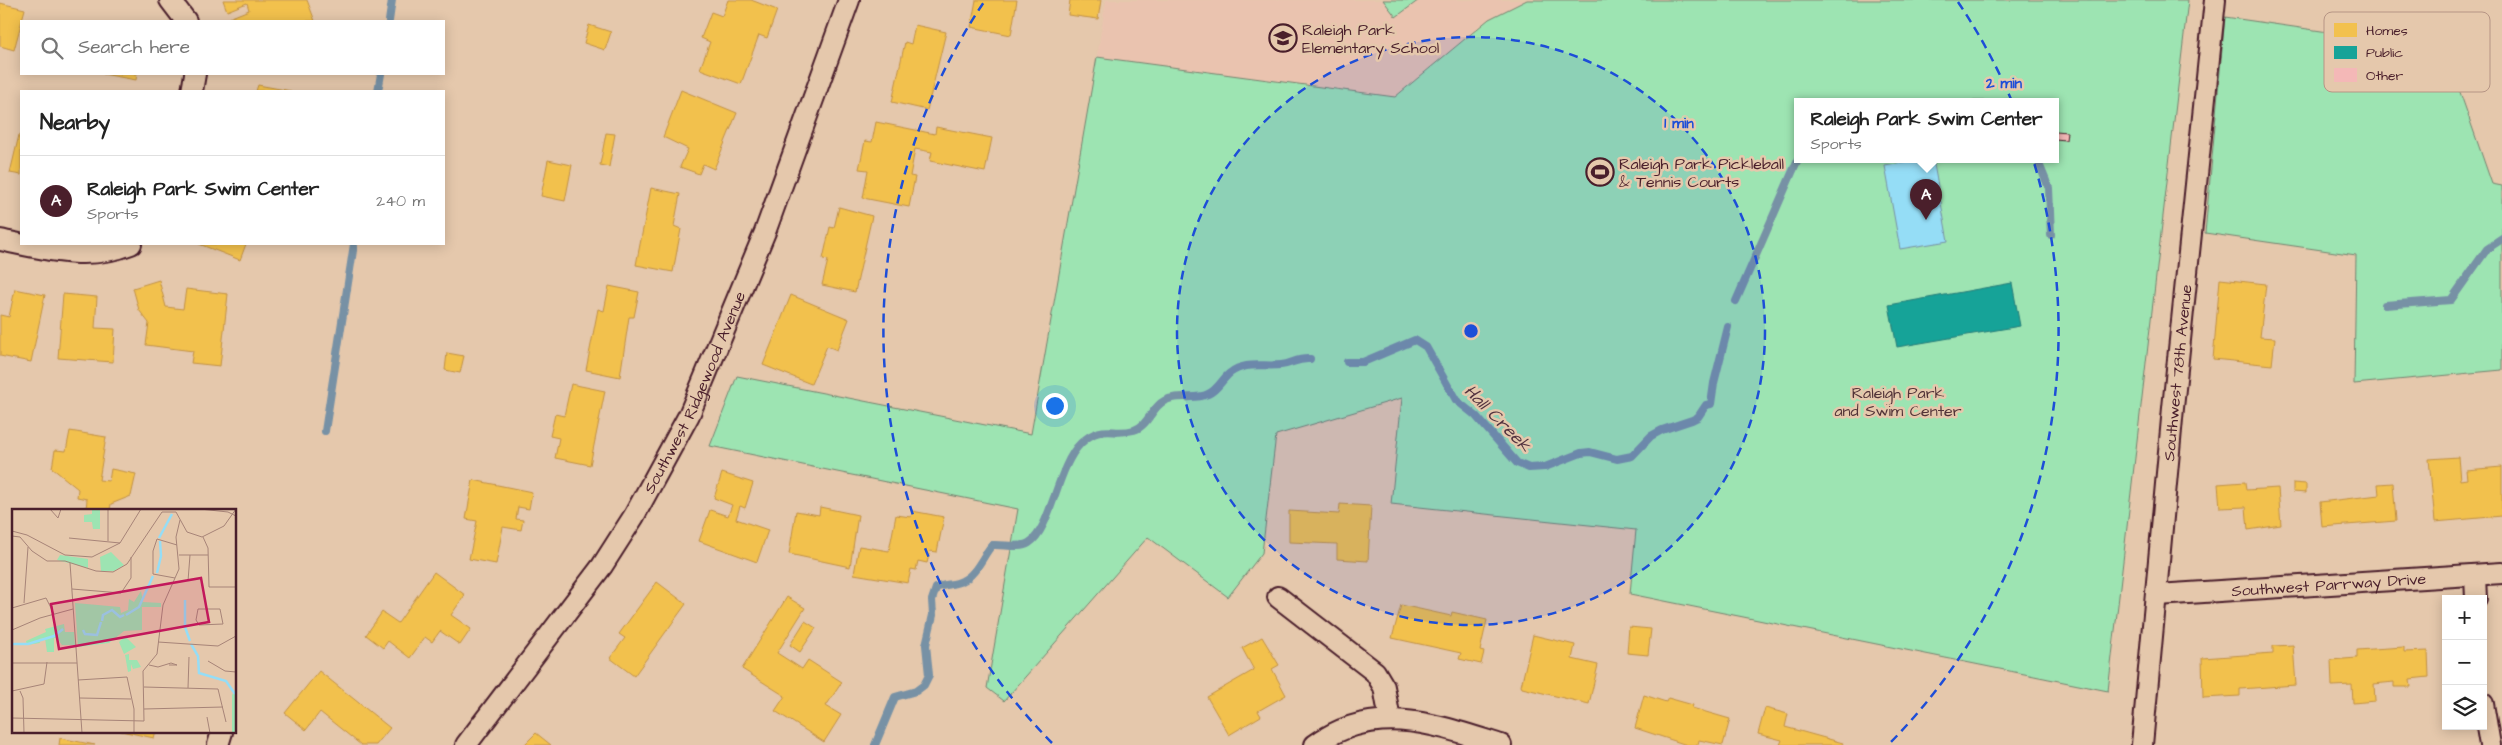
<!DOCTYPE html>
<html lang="en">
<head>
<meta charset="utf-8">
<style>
  :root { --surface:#fff; --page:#f2f2f2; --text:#222; --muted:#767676; --line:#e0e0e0; --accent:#4a1f2b }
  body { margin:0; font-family:"Architects Daughter",sans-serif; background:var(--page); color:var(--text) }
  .controls { position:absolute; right:15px; bottom:15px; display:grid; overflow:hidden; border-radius:0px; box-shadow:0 2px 12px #0003 }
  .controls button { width:45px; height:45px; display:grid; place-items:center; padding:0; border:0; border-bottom:1px solid var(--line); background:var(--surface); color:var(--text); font:25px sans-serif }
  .you { position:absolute; left:1054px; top:405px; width:18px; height:18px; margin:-12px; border:4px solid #fff; border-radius:50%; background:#1a73e8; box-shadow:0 0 0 8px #1a73e833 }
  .badge { display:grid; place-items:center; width:32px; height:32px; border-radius:50%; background:var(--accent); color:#fff; font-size:16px; font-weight:700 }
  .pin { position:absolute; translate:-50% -41px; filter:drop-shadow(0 1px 2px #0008) }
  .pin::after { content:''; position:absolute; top:26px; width:18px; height:15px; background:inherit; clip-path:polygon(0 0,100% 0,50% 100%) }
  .popup { position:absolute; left:1794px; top:98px; width:265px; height:65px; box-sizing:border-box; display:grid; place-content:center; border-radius:0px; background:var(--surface); filter:drop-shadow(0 1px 4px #0005); font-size:16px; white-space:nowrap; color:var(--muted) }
  .popup b { font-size:19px; color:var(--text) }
  .popup::after { content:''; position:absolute; left:50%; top:100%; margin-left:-10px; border:10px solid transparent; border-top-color:var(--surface) }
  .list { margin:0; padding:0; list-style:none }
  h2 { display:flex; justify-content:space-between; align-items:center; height:65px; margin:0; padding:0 20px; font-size:21px }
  h2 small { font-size:16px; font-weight:400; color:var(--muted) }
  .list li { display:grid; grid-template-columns:32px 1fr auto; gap:15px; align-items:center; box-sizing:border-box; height:90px; padding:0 20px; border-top:1px solid var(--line) }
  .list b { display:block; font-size:19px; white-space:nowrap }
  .list p { margin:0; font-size:16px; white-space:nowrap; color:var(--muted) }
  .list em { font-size:16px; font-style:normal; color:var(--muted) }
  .icon { flex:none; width:28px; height:28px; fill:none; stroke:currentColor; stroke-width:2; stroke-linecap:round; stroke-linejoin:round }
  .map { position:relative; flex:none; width:2502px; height:745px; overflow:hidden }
  .search { position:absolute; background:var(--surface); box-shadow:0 2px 12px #0003; left:20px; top:20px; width:425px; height:55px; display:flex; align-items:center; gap:12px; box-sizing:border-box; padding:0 18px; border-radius:0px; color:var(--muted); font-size:19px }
  .panel { position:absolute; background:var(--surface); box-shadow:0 2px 12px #0003; left:20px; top:90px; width:425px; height:155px; border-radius:0px }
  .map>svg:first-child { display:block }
  .built { fill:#eac3af }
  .green { fill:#9de4b2; stroke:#74826e; fill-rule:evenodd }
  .water { fill:#95ddf6; stroke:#7791a5 }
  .homes { fill:#f2c14e; stroke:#c09044 }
  .public { fill:#17a398; stroke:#267b77 }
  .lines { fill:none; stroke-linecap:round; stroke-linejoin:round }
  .stream { stroke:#7791a5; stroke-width:8 }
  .building { fill:#f4b8b7; stroke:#4a1f2b }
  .street-casing { stroke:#4a1f2b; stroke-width:24 }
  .street { stroke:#e5c8ac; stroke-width:20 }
  .ring { fill:none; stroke:#1d4ed8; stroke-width:2.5; stroke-dasharray:9 6 }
  .labels { text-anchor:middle; stroke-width:5; stroke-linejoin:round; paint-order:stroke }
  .poi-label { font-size:16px; fill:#4a1f2b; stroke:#e5c8ac; text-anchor:start }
  .street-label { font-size:16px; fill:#4a1f2b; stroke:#e5c8ac }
  .park-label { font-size:16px; fill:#523338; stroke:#e5c8ac }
  .water-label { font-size:18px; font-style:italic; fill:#52323f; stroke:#e5c8ac }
  .inset-river { fill:none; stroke:#95ddf6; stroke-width:2.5 }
  .inset-road { fill:none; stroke:#a78478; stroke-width:1 }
  .view { fill:#c2185b; fill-opacity:0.15; stroke:#c2185b; stroke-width:2.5 }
  .inset-edge { fill:none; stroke:#4a1f2b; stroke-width:2.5 }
  .key { fill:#e5c8ac; stroke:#b69585; stroke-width:1 }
  .key-label { font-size:14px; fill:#4a1f2b }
  .centre { fill:#1d4ed8; stroke:#e5c8ac; stroke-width:2.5 }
  .ring-label { font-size:15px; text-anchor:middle; font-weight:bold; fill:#1d4ed8; stroke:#e5c8ac; stroke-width:5; stroke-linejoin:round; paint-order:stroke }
</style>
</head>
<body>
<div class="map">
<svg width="2502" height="745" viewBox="0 0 2502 745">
  <rect width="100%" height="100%" fill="#e5c8ac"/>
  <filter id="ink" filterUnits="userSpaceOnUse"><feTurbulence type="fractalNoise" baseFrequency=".02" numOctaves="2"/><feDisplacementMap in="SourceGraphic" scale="10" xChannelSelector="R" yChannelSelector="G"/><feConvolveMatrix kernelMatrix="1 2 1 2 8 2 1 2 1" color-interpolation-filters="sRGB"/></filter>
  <g filter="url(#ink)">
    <path class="built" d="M 1106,0 L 1527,0 L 1489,19 L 1395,97 L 1097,57 Z"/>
    <g class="green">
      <path d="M 1383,0 L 1419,0 L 1396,17 Z"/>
      <path d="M 1527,0 L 2188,0 L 2108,691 L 1630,594 L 1636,530 L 1391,504 L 1402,398 L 1276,435 L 1262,553 L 1228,597 L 1148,537 L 1004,701 L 987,688 L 1018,509 L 710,446 L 737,376 L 1031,434 L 1097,57 L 1395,97 L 1489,19 ZM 1797,101 L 2055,101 L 2055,159 L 1797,159 Z"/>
      <path d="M 2225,17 L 2445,49 L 2492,184 L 2502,186 L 2502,370 L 2354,384 L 2356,255 L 2205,233 Z"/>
    </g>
    <path class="water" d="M 1926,159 L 1933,159 L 1948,241 L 1900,249 L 1885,166 Z"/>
    <g class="homes">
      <path d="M 223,0 L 307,0 L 315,21 L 231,21 L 229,18 L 249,10 L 247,3 L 227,11 Z"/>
      <path d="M 728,0 L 751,0 L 777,10 L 767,38 L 759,35 L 741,84 L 700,69 L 710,42 L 701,38 L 711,12 L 722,16 Z"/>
      <path d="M 976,0 L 1017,0 L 1011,35 L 971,27 Z"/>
      <path d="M 1070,0 L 1101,0 L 1098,19 L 1068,15 Z"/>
      <path d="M 0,3 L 25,9 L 14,50 L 0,46 Z"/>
      <path d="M 589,25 L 611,32 L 605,50 L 584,43 Z"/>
      <path d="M 915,25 L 946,32 L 927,110 L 892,102 L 905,42 L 911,44 Z"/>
      <path d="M 103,74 L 137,74 L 136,80 Z"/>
      <path d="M 258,85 L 291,91 L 256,91 Z"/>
      <path d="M 681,90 L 737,113 L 714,169 L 703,164 L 699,174 L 680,167 L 688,149 L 663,137 Z"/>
      <path d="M 876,122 L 935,134 L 936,127 L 992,138 L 985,172 L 930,161 L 932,152 L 915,149 L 910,176 L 915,177 L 909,207 L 863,198 L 868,170 L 859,169 L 865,141 L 872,142 Z"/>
      <path d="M 606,133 L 615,134 L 609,167 L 600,165 Z"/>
      <path d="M 19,135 L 21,135 L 21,175 L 10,173 Z"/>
      <path d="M 548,160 L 572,165 L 565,201 L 541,196 Z"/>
      <path d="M 651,188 L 680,194 L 674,226 L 681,229 L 673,272 L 636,265 Z"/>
      <path d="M 839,207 L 872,216 L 855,292 L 822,285 L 828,260 L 823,259 L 830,227 L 834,228 Z"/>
      <path d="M 199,244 L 246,244 L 240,260 Z"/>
      <path d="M 2220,279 L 2266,284 L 2260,337 L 2275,338 L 2272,365 L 2213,359 Z"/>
      <path d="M 159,280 L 166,307 L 183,309 L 186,289 L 228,294 L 220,366 L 191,363 L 193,351 L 146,345 L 149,323 L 139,310 L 133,288 Z"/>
      <path d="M 609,286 L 639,292 L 634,317 L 629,317 L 620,377 L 586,370 L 598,309 L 604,311 Z"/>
      <path d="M 15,289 L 45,295 L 31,362 L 0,356 L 0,315 L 9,317 Z"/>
      <path d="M 63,294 L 97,297 L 95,328 L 115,329 L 113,362 L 58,358 Z"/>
      <path d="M 791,295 L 849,319 L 837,350 L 827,346 L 811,384 L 763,365 Z"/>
      <path d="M 447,353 L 464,356 L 460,373 L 445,370 Z"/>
      <path d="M 571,384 L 605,391 L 590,465 L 555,458 L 559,438 L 550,436 L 555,414 L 564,416 Z"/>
      <path d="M 70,431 L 106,437 L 99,480 L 109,481 L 111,469 L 136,474 L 131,496 L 111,504 L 110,510 L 86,510 L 87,499 L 77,497 L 78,489 L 52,468 L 55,450 L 66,451 Z"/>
      <path d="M 2458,457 L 2460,480 L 2467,479 L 2466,470 L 2502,467 L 2502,516 L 2435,522 L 2429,459 Z"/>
      <path d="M 722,473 L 753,483 L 745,508 L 740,506 L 736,519 L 768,530 L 757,562 L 699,541 L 710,510 L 728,516 L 732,505 L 714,498 Z"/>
      <path d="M 473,480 L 532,492 L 529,509 L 518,507 L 516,519 L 523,520 L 521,530 L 503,527 L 496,564 L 469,559 L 477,521 L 466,519 Z"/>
      <path d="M 2245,482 L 2246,490 L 2278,488 L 2281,525 L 2248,530 L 2246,507 L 2220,508 L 2218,484 Z"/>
      <path d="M 2293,483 L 2306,484 L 2306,493 L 2293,492 Z"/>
      <path d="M 2393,483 L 2396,521 L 2322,527 L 2320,502 L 2379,495 L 2378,484 Z"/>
      <path d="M 1340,504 L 1371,506 L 1368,561 L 1337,559 L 1337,544 L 1289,542 L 1289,511 L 1339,514 Z"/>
      <path d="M 820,507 L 858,515 L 850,567 L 789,554 L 796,511 L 819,515 Z"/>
      <path d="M 912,511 L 944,517 L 937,552 L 930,551 L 927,563 L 918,561 L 916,570 L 911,569 L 908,583 L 854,574 L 859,546 L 889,551 L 896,515 L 911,517 Z"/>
      <path d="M 434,572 L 465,595 L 451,615 L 471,629 L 460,645 L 440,631 L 432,642 L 425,637 L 410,658 L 388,641 L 383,648 L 366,635 L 382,612 L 398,623 Z"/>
      <path d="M 657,582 L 686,604 L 634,676 L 610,658 L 625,638 L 619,634 Z"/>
      <path d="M 787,597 L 805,608 L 777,653 L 802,669 L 808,660 L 842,682 L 826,706 L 841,715 L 824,742 L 775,711 L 785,696 L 742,669 Z"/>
      <path d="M 1401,605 L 1451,616 L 1452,612 L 1487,620 L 1480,651 L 1484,652 L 1481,664 L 1459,659 L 1461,653 L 1392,638 Z"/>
      <path d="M 805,621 L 816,628 L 800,652 L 790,645 Z"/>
      <path d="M 1629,627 L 1651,629 L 1648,655 L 1627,653 Z"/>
      <path d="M 1533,635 L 1575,645 L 1572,659 L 1598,665 L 1589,704 L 1522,688 L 1521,686 Z"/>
      <path d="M 1262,637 L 1279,665 L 1272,669 L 1286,695 L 1258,711 L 1261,716 L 1229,735 L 1207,697 L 1254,670 L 1242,648 Z"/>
      <path d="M 2293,645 L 2296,685 L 2240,689 L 2240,696 L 2203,698 L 2202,658 L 2273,653 L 2273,646 Z"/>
      <path d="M 2404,647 L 2404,652 L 2428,651 L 2429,677 L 2410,679 L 2411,687 L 2394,687 L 2394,682 L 2374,684 L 2375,701 L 2353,703 L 2352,685 L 2332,686 L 2331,660 L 2357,658 L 2357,650 Z"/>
      <path d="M 319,671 L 390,728 L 376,745 L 361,745 L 320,712 L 306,730 L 285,713 Z"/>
      <path d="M 1644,695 L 1666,702 L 1668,698 L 1693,705 L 1692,708 L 1730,719 L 1723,745 L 1699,740 L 1698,745 L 1687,745 L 1635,728 Z"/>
      <path d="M 1765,708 L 1788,714 L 1785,727 L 1843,743 L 1842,745 L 1780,745 L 1782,740 L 1758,734 Z"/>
      <path d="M 121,731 L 156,731 L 154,738 Z"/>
      <path d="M 536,733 L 551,745 L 524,745 Z"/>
      <path d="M 60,738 L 95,745 L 59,745 Z"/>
    </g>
    <path class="public" d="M 2012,283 L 2020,326 L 1897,347 L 1889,305 Z"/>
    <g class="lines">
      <g class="stream">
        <path d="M 389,21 L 392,0"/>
        <path d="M 378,91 L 381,74"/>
        <path d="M 2037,159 L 2049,188 L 2051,235"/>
        <path d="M 1736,301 L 1798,159"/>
        <path d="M 2385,305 L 2451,300 L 2487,249 L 2502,239"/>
        <path d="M 1347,362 L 1363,362 L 1415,340 L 1426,347 L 1456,400 L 1476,416 L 1517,463 L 1529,468 L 1545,467 L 1581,453 L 1590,452 L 1617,459 L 1632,456 L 1651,436 L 1662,430 L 1692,420 L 1698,417 L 1706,405 L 1711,404 L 1714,383 L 1728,327"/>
        <path d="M 325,431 L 354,244"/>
        <path d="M 875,745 L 895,697 L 916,691 L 924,685 L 929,675 L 926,645 L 933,615 L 932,600 L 936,588 C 944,584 954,585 962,581 C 976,575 982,557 992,545 C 1004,544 1019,549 1029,543 C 1051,530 1057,466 1081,443 C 1102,423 1113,436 1134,430 C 1148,426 1152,407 1164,401 C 1178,393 1194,401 1208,394 C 1218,390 1222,379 1230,373 C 1245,361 1263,367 1281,365 C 1292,364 1297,358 1310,359"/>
      </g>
    </g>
    <path class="building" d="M 2056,131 L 2067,132 L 2066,140 L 2055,139 Z"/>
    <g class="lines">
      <g class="street-casing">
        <g id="street">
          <path d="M 170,0 L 186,21"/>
          <path d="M 192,91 L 195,74"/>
          <path d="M 0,240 C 44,249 87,262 131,244"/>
          <path d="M 2475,576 L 2476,599"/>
          <path id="s1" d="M 2157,595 L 2502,573"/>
          <path d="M 1278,597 L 1375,672 L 1384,687 L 1390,720"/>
          <path d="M 2483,704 L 2490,745"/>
          <path d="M 218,745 L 222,732"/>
          <path id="s2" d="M 466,745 L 602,566 L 634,516 L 689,415 L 765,232 L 849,0"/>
          <path d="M 1315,745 C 1375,701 1437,725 1501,745"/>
          <path id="s3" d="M 2142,745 L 2173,408 L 2215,0"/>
        </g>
      </g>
      <use href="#street" class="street"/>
    </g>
  </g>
  <circle cx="1471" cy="331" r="294" fill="#1d4ed8" fill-opacity=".12"/>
  <g class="ring">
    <circle cx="1471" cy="331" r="294"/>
    <path d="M1052 743A588 588 0 0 1 984 2M1958 2A588 588 0 0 1 1890 743"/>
  </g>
  <defs>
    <g id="school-ring" transform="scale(1.4375)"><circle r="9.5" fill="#e5c8ac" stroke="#4a1f2b" stroke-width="1.5"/><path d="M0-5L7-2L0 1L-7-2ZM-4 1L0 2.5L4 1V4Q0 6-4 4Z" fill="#4a1f2b"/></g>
    <g id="stadium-ring" transform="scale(1.4375)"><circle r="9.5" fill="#e5c8ac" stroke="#4a1f2b" stroke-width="1.5"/><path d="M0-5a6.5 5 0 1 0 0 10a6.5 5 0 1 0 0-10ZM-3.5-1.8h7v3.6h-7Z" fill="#4a1f2b"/></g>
  </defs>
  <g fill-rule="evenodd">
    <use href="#school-ring" x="1283" y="38"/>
    <use href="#stadium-ring" x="1600" y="172"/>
  </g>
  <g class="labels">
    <g class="poi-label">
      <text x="1302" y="35">Raleigh Park<tspan x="1302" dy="18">Elementary School</tspan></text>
      <text x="1619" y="169">Raleigh Park Pickleball<tspan x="1619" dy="18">&amp; Tennis Courts</tspan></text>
    </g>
    <g class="street-label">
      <text dy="6" stroke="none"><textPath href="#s3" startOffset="374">Southwest 78th Avenue</textPath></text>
      <text dy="6" stroke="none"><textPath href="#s2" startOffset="422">Southwest Ridgewood Avenue</textPath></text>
      <text dy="6" stroke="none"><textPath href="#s1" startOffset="172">Southwest Parrway Drive</textPath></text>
    </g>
    <g class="park-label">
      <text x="1898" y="398">Raleigh Park<tspan x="1898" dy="18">and Swim Center</tspan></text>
    </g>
    <g class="water-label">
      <text transform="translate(1498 418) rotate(45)" y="6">Hall Creek</text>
    </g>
  </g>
  <g transform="translate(12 509)">
    <rect width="224" height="224" fill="#e5c8ac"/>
    <path d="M 80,1 L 88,1 L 88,20 L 81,20 L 80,13 L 72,13 L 72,6 L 80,5 ZM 99,43 L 112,56 L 102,62 L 89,62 L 88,48 ZM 48,46 L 76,50 L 76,59 L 45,51 ZM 129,82 L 131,93 L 149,94 L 149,98 L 130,98 L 130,121 L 112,122 L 97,134 L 66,138 L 63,94 L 108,98 L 109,104 L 116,101 L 117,90 L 122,93 ZM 52,115 L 53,123 L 62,123 L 63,136 L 50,136 L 45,129 L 42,129 L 42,143 L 35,143 L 33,129 L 27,130 L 28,134 L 15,136 L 14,132 L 34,123 L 33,120 ZM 113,127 L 124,138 L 112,145 L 107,133 ZM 117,145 L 117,151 L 125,151 L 129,158 L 121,160 L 119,155 L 119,162 L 116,163 L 113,146 ZM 224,180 L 224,224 L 220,224 L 220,186 Z" fill="#9de4b2"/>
    <path class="inset-river" d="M 147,29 L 160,5M 145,64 L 149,47 L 148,32M 173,91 L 173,118 L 178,132M 114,106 L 127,98 L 141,67M 90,112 L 91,106 L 100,101 L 108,108 L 112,106M 71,121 L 73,125 L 85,126 L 89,113M 0,135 L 16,135 L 42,127 L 51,120M 179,135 L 186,147 L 187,164 L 214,172 L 223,185"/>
    <path class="inset-road" d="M 38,0 L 46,9 L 49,0M 96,0 L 96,32M 188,0 L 216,3 L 224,7M 0,22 L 15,26 L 53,46 L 80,48 L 108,34 L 129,0M 0,27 L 8,28 L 20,42 L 35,52 L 53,52 L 84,62 L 101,63 L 115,55 L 150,3 L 164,3 L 175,23 L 190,28 L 212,17 L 224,0M 191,28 L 196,39 L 197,78 L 224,78M 57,29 L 108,34M 167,46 L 196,46M 58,54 L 70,224M 163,69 L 141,65 L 141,42 L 145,30 L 165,36M 176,72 L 178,46M 60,80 L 109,84 L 119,69 L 119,48M 12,94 L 16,38M 0,99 L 34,89 L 42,105M 186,100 L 208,100 L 211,115 L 187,116 L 184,111 ZM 0,121 L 28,109 L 61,100M 146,133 L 206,137 L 224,127M 196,152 L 213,162 L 224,163M 0,154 L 65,154M 137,156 L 146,158 L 159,154 L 165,156 L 157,156M 66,171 L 115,168 L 122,200 L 122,224M 132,178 L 206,180 L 214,213M 176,179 L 177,148M 0,182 L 32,175 L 35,153M 8,182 L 11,189 L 12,224M 68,189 L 119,190M 132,200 L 211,198M 195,208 L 198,224M 0,209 L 132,212 L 131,162 L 145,145 L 151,96 L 167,60 L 164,28 L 168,11"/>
    <path class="view" d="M 189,69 L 197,113 L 47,140 L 39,95 Z"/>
    <rect width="224" height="224" class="inset-edge"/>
  </g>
  <rect x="2324" y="12" width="166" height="80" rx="8" class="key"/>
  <rect x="2334" y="23" width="23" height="14" fill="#f2c14e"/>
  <rect x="2334" y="46" width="23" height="13" fill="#17a398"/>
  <rect x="2334" y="68" width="23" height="14" fill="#f4b8b7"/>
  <g class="key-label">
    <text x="2366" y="35">Homes</text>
    <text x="2366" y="57">Public</text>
    <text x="2366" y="80">Other</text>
  </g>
  <circle cx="1471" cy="331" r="8" class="centre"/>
  <g class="ring-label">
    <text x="2004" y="88">2 min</text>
    <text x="1679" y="128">1 min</text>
  </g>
</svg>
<div class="controls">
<button>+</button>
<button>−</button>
<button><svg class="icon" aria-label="layers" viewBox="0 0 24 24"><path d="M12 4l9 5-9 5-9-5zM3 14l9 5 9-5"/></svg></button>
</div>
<div class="you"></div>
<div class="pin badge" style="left:1926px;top:220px">A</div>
<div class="popup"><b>Raleigh Park Swim Center</b>Sports</div>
<div class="search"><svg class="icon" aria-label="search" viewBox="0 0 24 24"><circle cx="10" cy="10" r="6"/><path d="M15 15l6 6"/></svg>Search here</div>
<section class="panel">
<h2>Nearby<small></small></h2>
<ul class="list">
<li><span class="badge">A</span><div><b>Raleigh Park Swim Center</b><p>Sports</p></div><em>240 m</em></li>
</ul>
</section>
</div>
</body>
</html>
